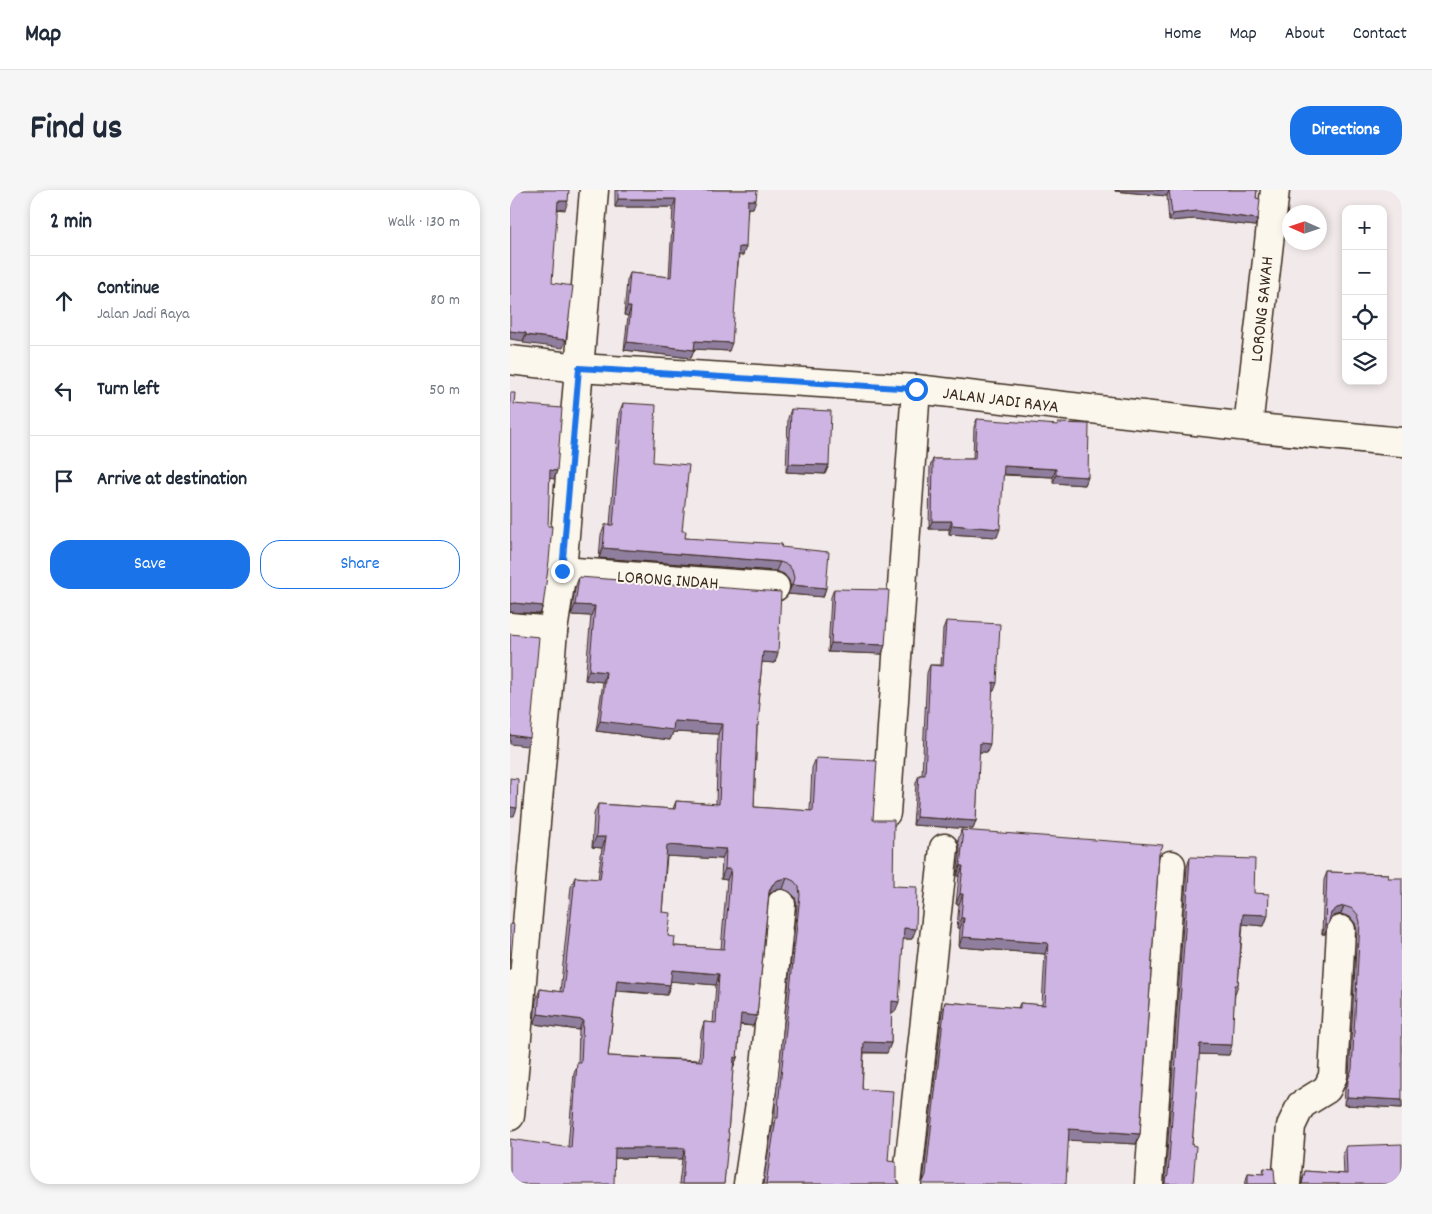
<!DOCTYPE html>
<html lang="en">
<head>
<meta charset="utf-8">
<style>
  :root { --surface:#fff; --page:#f6f6f7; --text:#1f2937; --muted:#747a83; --line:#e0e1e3; --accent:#1a73e8 }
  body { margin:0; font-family:Dekko,sans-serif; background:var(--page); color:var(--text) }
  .controls { position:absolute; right:15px; top:15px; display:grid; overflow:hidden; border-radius:10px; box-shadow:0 2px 8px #0003 }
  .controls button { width:45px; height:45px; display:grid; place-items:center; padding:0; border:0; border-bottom:1px solid var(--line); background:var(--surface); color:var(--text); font:25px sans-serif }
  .compass { position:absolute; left:772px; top:15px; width:45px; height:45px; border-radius:50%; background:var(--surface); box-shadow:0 2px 8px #0003; rotate:273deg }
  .stop { position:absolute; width:15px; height:15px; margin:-11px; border:4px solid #1a73e8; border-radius:50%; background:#fff }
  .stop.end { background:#1a73e8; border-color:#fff; box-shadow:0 1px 5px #0008 }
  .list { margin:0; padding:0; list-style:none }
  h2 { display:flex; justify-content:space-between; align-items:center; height:65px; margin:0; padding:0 20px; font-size:21px }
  h2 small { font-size:16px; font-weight:400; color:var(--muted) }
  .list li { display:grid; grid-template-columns:32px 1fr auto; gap:15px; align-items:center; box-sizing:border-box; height:90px; padding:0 20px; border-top:1px solid var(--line) }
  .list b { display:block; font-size:19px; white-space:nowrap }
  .list p { margin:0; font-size:16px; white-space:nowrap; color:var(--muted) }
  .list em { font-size:16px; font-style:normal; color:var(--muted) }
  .actions { display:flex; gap:10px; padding:15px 20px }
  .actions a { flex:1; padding:11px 0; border:1px solid var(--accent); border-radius:20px; text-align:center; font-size:18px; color:var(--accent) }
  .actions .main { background:var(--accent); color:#fff }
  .icon { flex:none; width:28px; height:28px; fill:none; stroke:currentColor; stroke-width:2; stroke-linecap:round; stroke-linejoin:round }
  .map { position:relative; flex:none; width:892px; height:994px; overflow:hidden; border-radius:20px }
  header { display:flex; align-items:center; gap:30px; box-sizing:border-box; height:70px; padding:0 25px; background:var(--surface); border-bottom:1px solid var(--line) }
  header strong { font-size:24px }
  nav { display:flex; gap:28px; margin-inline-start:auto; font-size:18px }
  .intro { display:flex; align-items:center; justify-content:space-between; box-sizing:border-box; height:120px; padding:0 30px }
  h1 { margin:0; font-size:35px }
  .button { padding:12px 22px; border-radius:20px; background:var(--accent); color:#fff; font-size:18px; font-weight:700 }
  main { display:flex; gap:30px; padding:0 30px }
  aside { flex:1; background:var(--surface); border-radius:20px; box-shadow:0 2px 8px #0003 }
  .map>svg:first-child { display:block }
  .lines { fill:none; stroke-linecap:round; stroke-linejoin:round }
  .street-casing { stroke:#3b2a1e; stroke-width:31 }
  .street { stroke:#fbf7ec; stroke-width:28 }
  .wall { fill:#b09bc3; stroke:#3b2a1e; fill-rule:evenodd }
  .shaded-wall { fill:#907e9f; stroke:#3b2a1e }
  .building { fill:#cdb4e3; stroke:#3b2a1e; fill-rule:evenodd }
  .route { stroke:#1a73e8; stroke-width:6 }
  .labels { text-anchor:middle; stroke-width:4; stroke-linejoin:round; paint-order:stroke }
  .street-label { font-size:18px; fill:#3b2a1e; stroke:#fbf7ec }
</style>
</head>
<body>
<header>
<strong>Map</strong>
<nav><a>Home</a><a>Map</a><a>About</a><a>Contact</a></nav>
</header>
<div class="intro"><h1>Find us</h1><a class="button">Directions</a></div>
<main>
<aside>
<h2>2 min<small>Walk · 130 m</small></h2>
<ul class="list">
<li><svg class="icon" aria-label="ahead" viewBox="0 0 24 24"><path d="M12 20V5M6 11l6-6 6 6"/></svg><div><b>Continue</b><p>Jalan Jadi Raya</p></div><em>80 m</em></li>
<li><svg class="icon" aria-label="left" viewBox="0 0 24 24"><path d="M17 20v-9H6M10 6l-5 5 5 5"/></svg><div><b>Turn left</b></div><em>50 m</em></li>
<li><svg class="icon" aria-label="arrive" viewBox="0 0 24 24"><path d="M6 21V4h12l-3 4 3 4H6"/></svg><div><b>Arrive at destination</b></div></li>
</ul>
<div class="actions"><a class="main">Save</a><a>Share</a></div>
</aside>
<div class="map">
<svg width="892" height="994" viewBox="0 0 892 994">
  <rect width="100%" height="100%" fill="#f2eaea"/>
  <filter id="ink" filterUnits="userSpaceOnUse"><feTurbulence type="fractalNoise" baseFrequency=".02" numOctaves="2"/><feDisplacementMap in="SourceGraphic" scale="10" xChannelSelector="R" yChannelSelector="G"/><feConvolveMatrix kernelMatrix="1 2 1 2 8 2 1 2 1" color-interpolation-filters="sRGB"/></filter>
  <g filter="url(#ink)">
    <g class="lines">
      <g class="street-casing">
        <g id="street">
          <path d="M 0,170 L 69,178 L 406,199 L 738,237 L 892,252"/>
          <path d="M 738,237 L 765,0"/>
          <path d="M 52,381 L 265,397"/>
          <path d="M 0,437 L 43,441"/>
          <path d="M 376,623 L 406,199"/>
          <path d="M 0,926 L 43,441 L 52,381 L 84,0"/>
          <path d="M 238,994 L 254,886 L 271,714"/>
          <path d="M 397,994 L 434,658"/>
          <path d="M 639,994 L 661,675"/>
          <path d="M 776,994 L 781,936 L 791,915 L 817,899 L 823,886 L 831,740"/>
        </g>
      </g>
      <use href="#street" class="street"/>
    </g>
    <g class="wall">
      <path d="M 105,0 L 247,0 L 243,18 L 238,18 L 233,65 L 229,65 L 219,161 L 185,159 L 181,168 L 114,160 L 118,126 L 114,125 L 117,91 L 120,83 L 159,87 L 163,17 L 105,17 Z"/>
      <path d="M 605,0 L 747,0 L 746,8 L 748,29 L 745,36 L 684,29 L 659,31 L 657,6 L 605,1 Z"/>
      <path d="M 113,213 L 143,272 L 175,348 L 271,357 L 316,398 L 313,407 L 278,404 L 281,398 L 279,390 L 274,384 L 266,381 L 89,368 L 91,345 L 95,335 L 100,335 L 109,223 Z"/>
      <path d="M 281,219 L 319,275 L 315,284 L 276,282 L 278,228 Z"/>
      <path d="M 467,229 L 578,287 L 575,295 L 543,293 L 543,287 L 493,285 L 487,347 L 439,344 L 439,339 L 419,339 L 420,277 L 423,269 L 463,269 L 464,237 Z"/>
      <path d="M 69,387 L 265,473 L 252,472 L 248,513 L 244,617 L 300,621 L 302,578 L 306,568 L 363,630 L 383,696 L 402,749 L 393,749 L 385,822 L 381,822 L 381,853 L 377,863 L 354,863 L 352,899 L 378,971 L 386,989 L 390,994 L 253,994 L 262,938 L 265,930 L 265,915 L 287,716 L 285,707 L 280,702 L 273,699 L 264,700 L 259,705 L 247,826 L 243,836 L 230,835 L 227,868 L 223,878 L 218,943 L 214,994 L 169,994 L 172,969 L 105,968 L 58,957 L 64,883 L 68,873 L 69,840 L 24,834 L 26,810 L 30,799 L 50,802 L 61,697 L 65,687 L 88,689 L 92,658 L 82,657 L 84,624 L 88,614 L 163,619 L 166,611 L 206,614 L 208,544 L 163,542 L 160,550 L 86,541 L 93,492 L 75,490 L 81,426 L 61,425 L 65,398 ZM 157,666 L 212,669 L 211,689 L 217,690 L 211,759 L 164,756 L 158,746 L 152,722 ZM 161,791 L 206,795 L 203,833 L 194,832 L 191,842 L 189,870 L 98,866 L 106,801 L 157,805 L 160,795 Z"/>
      <path d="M 324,399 L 375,455 L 372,464 L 318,462 L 321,407 Z"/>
      <path d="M 436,431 L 484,501 L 482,501 L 477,562 L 469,562 L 466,631 L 463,639 L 403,635 L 406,593 L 409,585 L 412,585 L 417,483 L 420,475 L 431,475 L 433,439 Z"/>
      <path d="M 451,640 L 649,666 L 630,944 L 626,954 L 559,950 L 413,993 L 432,822 L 435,812 L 508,818 L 510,813 L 532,815 L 535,764 L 449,757 L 450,738 L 447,738 L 449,714 L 446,714 L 449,686 L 447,686 L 450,659 L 448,651 Z"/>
      <path d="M 680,667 L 744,703 L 758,725 L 754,736 L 733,734 L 728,795 L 725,804 L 719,865 L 689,864 L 682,955 L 655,993 L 677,677 Z"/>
      <path d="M 817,682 L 878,684 L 892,918 L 834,915 L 835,898 L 839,887 L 847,740 L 845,733 L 840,727 L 831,724 L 824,726 L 819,730 L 815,744 L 812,744 L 814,690 Z"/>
      <path d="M 836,956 L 892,994 L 791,994 L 795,981 L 834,984 L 833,964 Z"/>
      <path d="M 754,978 L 766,994 L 735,994 L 738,983 L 752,984 Z"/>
    </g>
    <g class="shaded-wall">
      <path d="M 605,0 L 659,0 L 657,6 L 605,1 Z"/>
      <path d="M 108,9 L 166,9 L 163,17 L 105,17 Z"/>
      <path d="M 238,10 L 246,10 L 243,18 L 235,18 Z"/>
      <path d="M 48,11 L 58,11 L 55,20 L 45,19 Z"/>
      <path d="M 687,21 L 748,29 L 745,36 L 684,29 L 659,31 L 662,24 Z"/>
      <path d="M 229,57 L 236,57 L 233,65 L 226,65 Z"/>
      <path d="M 117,117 L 121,117 L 118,126 L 114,125 Z"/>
      <path d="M 0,141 L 16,143 L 13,151 L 0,149 Z"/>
      <path d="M 16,145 L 56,150 L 53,158 L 13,153 Z"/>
      <path d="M 185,151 L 222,153 L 219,161 L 182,159 Z"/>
      <path d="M 117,152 L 184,160 L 181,168 L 114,160 Z"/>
      <path d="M 279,274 L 319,275 L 315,284 L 276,282 Z"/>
      <path d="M 494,276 L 546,279 L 543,287 L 491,284 Z"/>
      <path d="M 40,280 L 47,281 L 44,289 L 37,288 Z"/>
      <path d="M 546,285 L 578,287 L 575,295 L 543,293 Z"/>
      <path d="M 422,331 L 442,331 L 439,339 L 419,339 Z"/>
      <path d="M 442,335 L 490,339 L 487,347 L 439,344 Z"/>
      <path d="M 93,358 L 270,372 L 266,381 L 89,368 Z"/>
      <path d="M 282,395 L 316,398 L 313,407 L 278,404 Z"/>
      <path d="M 4,413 L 33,416 L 30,424 L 0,422 L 0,414 Z"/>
      <path d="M 65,415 L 85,416 L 81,426 L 61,425 Z"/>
      <path d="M 321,453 L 375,455 L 372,464 L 318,462 Z"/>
      <path d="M 253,462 L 268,463 L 265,473 L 250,472 Z"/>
      <path d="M 79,480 L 96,482 L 93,492 L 75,490 Z"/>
      <path d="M 483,492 L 487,493 L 484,501 L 480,501 Z"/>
      <path d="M 90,531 L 164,531 L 212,534 L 208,544 L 163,542 L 160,550 L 86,541 Z"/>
      <path d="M 0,545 L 20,548 L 17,556 L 0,554 Z"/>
      <path d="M 470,553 L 480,554 L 477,562 L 467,562 Z"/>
      <path d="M 0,617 L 7,618 L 4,626 L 0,626 Z"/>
      <path d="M 406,627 L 466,631 L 463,639 L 403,635 Z"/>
      <path d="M 86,647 L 96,647 L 92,658 L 82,657 Z"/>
      <path d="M 157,655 L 216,659 L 212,669 L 154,666 Z"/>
      <path d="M 450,676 L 453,676 L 449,686 L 447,686 Z"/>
      <path d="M 215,679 L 221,679 L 217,690 L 211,689 Z"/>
      <path d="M 277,688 L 273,699 L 264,700 L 258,705 L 262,695 L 268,690 Z"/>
      <path d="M 450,704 L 453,704 L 449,714 L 446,714 Z"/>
      <path d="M 834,716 L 831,724 L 824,726 L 818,731 L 821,723 L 827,718 Z"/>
      <path d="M 733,724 L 758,725 L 754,736 L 730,734 Z"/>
      <path d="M 451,728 L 454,728 L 450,738 L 447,738 Z"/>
      <path d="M 815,735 L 818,735 L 815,744 L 812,744 Z"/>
      <path d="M 394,738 L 406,739 L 402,749 L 390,749 Z"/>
      <path d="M 452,747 L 538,753 L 535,764 L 449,757 Z"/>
      <path d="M 162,780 L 209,784 L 206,795 L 158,791 Z"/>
      <path d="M 107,790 L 160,795 L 157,805 L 103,800 Z"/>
      <path d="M 382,811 L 389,812 L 385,822 L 378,822 Z"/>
      <path d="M 28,824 L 73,830 L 69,840 L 24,834 Z"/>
      <path d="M 231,824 L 247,826 L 243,836 L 228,834 Z"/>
      <path d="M 354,852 L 381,853 L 377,863 L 350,862 Z"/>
      <path d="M 690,854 L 722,855 L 719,865 L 686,864 Z"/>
      <path d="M 224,867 L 227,868 L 223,878 Z"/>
      <path d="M 837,907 L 892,910 L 892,918 L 834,915 Z"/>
      <path d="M 559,939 L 630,944 L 626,954 L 555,950 Z"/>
      <path d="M 105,958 L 175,958 L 172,969 L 101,968 Z"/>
    </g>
    <g class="building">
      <path d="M 0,0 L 59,0 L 58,11 L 48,11 L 42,93 L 63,96 L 56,150 L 16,145 L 16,143 L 0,141 Z"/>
      <path d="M 108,0 L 247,0 L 246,10 L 238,10 L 236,57 L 229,57 L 222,153 L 185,151 L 184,160 L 117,152 L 121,117 L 117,117 L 120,83 L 161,87 L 166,9 L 108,9 Z"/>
      <path d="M 659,0 L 747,0 L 746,8 L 750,9 L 748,29 L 687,21 L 662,24 Z"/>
      <path d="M 0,203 L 5,203 L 4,214 L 52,218 L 47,281 L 40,280 L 38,336 L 42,336 L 39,371 L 33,416 L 4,413 L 0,414 Z"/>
      <path d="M 113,213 L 146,215 L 143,272 L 179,275 L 172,341 L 176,341 L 175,348 L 272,354 L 271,357 L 319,362 L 316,398 L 282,395 L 284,388 L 282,380 L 278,375 L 270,372 L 93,358 L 95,335 L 103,335 Z"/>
      <path d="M 281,219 L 321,221 L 319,275 L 279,274 Z"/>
      <path d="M 467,229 L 548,235 L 548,233 L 579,234 L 578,287 L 546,285 L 546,279 L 494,276 L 490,339 L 442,335 L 442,331 L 422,331 L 423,269 L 465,269 Z"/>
      <path d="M 69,387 L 271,402 L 268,463 L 253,462 L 248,513 L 250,513 L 248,536 L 247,535 L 244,617 L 303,621 L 306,568 L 367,571 L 363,630 L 384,630 L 383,696 L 407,697 L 406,739 L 394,738 L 389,812 L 382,811 L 381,853 L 354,852 L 352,899 L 383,901 L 378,971 L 386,972 L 386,989 L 390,994 L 256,994 L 266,928 L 268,928 L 269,905 L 290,705 L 289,697 L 284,691 L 277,688 L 268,690 L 262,695 L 259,702 L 247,826 L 231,824 L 227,868 L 224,867 L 218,943 L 219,943 L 214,994 L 172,994 L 175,958 L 105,958 L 104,994 L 0,994 L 0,949 L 61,958 L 67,873 L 71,873 L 73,830 L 28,824 L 30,799 L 53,802 L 65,687 L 90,689 L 96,647 L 86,647 L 88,614 L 165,619 L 166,611 L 209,614 L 212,534 L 164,531 L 163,540 L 90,531 L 96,482 L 79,480 L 85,416 L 65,415 ZM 157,655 L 216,659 L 215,679 L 221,679 L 214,759 L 164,756 L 165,747 L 158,746 L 161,723 L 152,722 ZM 162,780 L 209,784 L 206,833 L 194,832 L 192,871 L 98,866 L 107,790 L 160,795 Z"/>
      <path d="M 324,399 L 379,400 L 375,455 L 321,453 Z"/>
      <path d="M 436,431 L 490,434 L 487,493 L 483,492 L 480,554 L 470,553 L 466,631 L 406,627 L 409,585 L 415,585 L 420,475 L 433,476 Z"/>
      <path d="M 0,444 L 29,447 L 20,548 L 0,545 Z"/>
      <path d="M 0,588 L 8,589 L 7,618 L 0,617 Z"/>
      <path d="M 451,640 L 653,655 L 649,664 L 630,944 L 559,939 L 556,994 L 412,994 L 416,985 L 435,812 L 510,818 L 510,813 L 535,815 L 538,753 L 452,747 L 454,728 L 451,728 L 453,704 L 450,704 L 453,676 L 450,676 L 453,649 Z"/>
      <path d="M 680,667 L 745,669 L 744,703 L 759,704 L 758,725 L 733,724 L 728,795 L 725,795 L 722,855 L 690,854 L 682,955 L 686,956 L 683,994 L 654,994 L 655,993 L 658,985 Z"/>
      <path d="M 817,682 L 878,684 L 878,688 L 892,688 L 892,910 L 837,907 L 838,890 L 842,879 L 850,732 L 848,725 L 843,719 L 834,716 L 827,718 L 821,723 L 818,735 L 815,735 Z"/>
      <path d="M 0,734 L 4,734 L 0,781 Z"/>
      <path d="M 892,954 L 892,994 L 792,994 L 795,981 L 837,984 L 836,956 Z"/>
      <path d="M 754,978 L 764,979 L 765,992 L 766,994 L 738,994 L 738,983 L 754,984 Z"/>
    </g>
  </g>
  <g class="lines" filter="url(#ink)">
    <path class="route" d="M 52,381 L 69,178 L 406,199"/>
  </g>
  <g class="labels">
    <g class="street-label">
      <text transform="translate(751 119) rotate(-84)" y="6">LORONG SAWAH</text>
      <text transform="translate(491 209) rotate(7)" y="6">JALAN JADI RAYA</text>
      <text transform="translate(158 389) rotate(4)" y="6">LORONG INDAH</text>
    </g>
  </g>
</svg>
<div class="controls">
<button>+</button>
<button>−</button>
<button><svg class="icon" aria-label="locate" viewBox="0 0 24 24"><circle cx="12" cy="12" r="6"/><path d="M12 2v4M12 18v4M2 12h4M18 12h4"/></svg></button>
<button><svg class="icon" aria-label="layers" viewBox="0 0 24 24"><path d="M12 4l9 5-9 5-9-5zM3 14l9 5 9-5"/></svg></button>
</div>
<svg class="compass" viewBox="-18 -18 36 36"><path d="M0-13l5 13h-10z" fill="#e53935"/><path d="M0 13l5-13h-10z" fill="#747a83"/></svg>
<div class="stop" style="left:406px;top:199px"></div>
<div class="stop end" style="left:52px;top:381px"></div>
</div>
</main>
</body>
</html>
